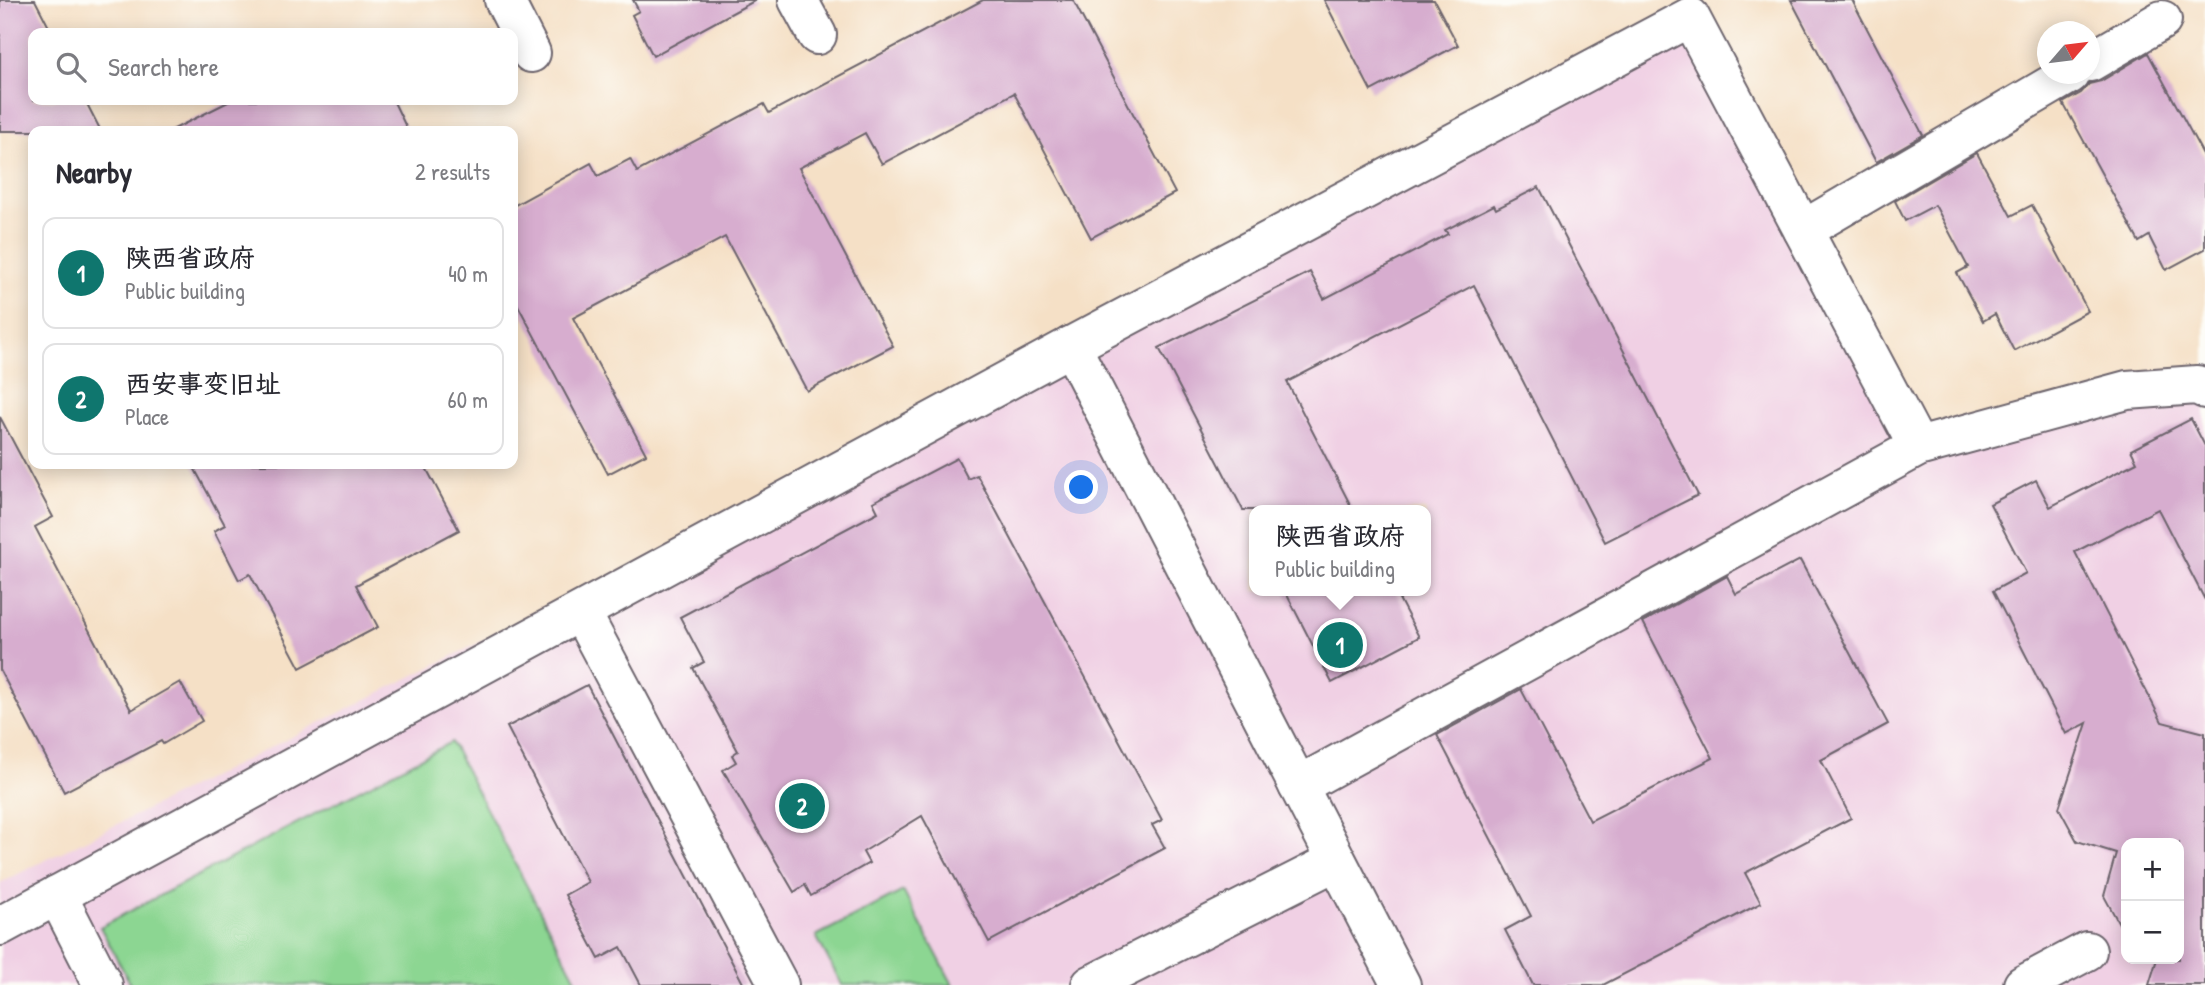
<!DOCTYPE html>
<html lang="en">
<head>
<meta charset="utf-8">
<style>
  :root { --surface:#fff; --page:#f2f2f3; --text:#2b2b33; --muted:#7c7c81; --line:#e1e1e2; --accent:#0f766e }
  body { margin:0; font-family:"Patrick Hand","LXGW WenKai TC",sans-serif; background:var(--page); color:var(--text) }
  .controls { position:absolute; right:21px; bottom:21px; display:grid; overflow:hidden; border-radius:14px; box-shadow:0 4px 18px #0003 }
  .controls button { width:63px; height:63px; display:grid; place-items:center; padding:0; border:0; border-bottom:2px solid var(--line); background:var(--surface); color:var(--text); font:35px sans-serif }
  .compass { position:absolute; left:2037px; top:21px; width:63px; height:63px; border-radius:50%; background:var(--surface); box-shadow:0 4px 18px #0003; rotate:62deg }
  .you { position:absolute; left:1082px; top:488px; width:24px; height:24px; margin:-18px; border:5px solid #fff; border-radius:50%; background:#1a73e8; box-shadow:0 0 0 10px #1a73e833 }
  .badge { display:grid; place-items:center; width:46px; height:46px; border-radius:50%; background:var(--accent); color:#fff; font-size:23px; font-weight:700 }
  .pin { position:absolute; translate:-50% -50%; border:4px solid #fff; box-shadow:0 2px 7px #0006 }
  .popup { position:absolute; left:1249px; top:505px; width:182px; height:91px; box-sizing:border-box; display:grid; place-content:center; border-radius:14px; background:var(--surface); filter:drop-shadow(0 2px 5px #0005); font-size:23px; white-space:nowrap; color:var(--muted) }
  .popup b { font-size:26px; color:var(--text) }
  .popup::after { content:''; position:absolute; left:50%; top:100%; margin-left:-14px; border:14px solid transparent; border-top-color:var(--surface) }
  .list { margin:0; padding:0; list-style:none }
  h2 { display:flex; justify-content:space-between; align-items:center; height:91px; margin:0; padding:0 28px; font-size:30px }
  h2 small { font-size:23px; font-weight:400; color:var(--muted) }
  .list li { display:grid; grid-template-columns:46px 1fr auto; gap:21px; align-items:center; box-sizing:border-box; height:112px; margin:0 14px 14px; padding:0 14px; border:2px solid var(--line); border-radius:14px }
  .list b { display:block; font-size:26px; white-space:nowrap }
  .list p { margin:0; font-size:23px; white-space:nowrap; color:var(--muted) }
  .list em { font-size:23px; font-style:normal; color:var(--muted) }
  .icon { flex:none; width:38px; height:38px; fill:none; stroke:currentColor; stroke-width:2; stroke-linecap:round; stroke-linejoin:round }
  .map { position:relative; flex:none; width:2205px; height:985px; overflow:hidden }
  .search { position:absolute; background:var(--surface); box-shadow:0 4px 18px #0003; left:28px; top:28px; width:490px; height:77px; display:flex; align-items:center; gap:18px; box-sizing:border-box; padding:0 24px; border-radius:14px; color:var(--muted); font-size:26px }
  .panel { position:absolute; background:var(--surface); box-shadow:0 4px 18px #0003; left:28px; top:126px; width:490px; height:343px; border-radius:14px }
  .map>svg:first-child { display:block }
  .built { fill:#f0d0e4; fill-rule:evenodd }
  .green { fill:#8cd692; stroke:#577c66; stroke-width:2 }
  .building { fill:#d7adcf }
  .lines { fill:none; stroke-linecap:round; stroke-linejoin:round }
  .minor-casing { stroke:#6c646c; stroke-width:42 }
  .minor { stroke:#fff; stroke-width:38 }
</style>
</head>
<body>
<div class="map">
<svg width="2205" height="985" viewBox="0 0 2205 985">
  <rect width="100%" height="100%" fill="#fdfcf7"/>
  <filter id="ink" filterUnits="userSpaceOnUse"><feTurbulence type="fractalNoise" baseFrequency=".0143" numOctaves="2"/><feDisplacementMap in="SourceGraphic" scale="14" xChannelSelector="R" yChannelSelector="G"/><feConvolveMatrix kernelMatrix="1 2 1 2 8 2 1 2 1" color-interpolation-filters="sRGB"/></filter>
  <filter id="wash" filterUnits="userSpaceOnUse"><feTurbulence type="fractalNoise" baseFrequency=".00686" numOctaves="4" result="noise"/><feDisplacementMap in="SourceGraphic" scale="28" xChannelSelector="R" yChannelSelector="G"/><feGaussianBlur stdDeviation="1.57" result="paint"/><feColorMatrix in="noise" values="0 0 0 0 0 0 0 0 0 0 0 0 0 0 0 0 0 1.4 0 .05"/><feComposite in="paint" operator="in"/></filter>
  <g filter="url(#wash)">
    <rect width="100%" height="100%" fill="#f5e0c6"/>
    <path class="built" d="M 1690,17 L 1918,447 L 2205,389 L 2205,985 L 0,985 L 0,883 L 1071,346 ZM 1254,510 L 1426,510 L 1426,591 L 1254,591 ZM 2126,843 L 2179,843 L 2179,959 L 2126,959 Z"/>
    <g class="green">
      <path d="M 451,742 L 579,985 L 131,985 L 100,927 Z"/>
      <path d="M 903,891 L 953,985 L 842,985 L 816,936 Z"/>
    </g>
    <g id="blocks">
      <g class="building">
        <path d="M 0,0 L 35,0 L 52,33 L 33,33 L 33,100 L 85,100 L 101,131 L 0,131 Z"/>
        <path d="M 633,0 L 756,0 L 653,56 L 632,15 L 639,11 Z"/>
        <path d="M 983,0 L 1073,0 L 1175,193 L 1091,238 L 1014,93 L 882,164 L 865,133 L 799,168 L 893,346 L 807,391 L 725,237 L 573,318 L 646,454 L 608,474 L 513,296 L 513,206 L 591,163 L 598,176 L 630,159 L 637,172 L 764,104 L 769,113 Z"/>
        <path d="M 1324,0 L 1434,0 L 1458,45 L 1371,91 Z"/>
        <path d="M 1791,0 L 1852,0 L 1923,135 L 1876,162 Z"/>
        <path d="M 2148,53 L 2205,158 L 2205,249 L 2166,270 L 2149,236 L 2139,242 L 2063,103 L 2081,93 L 2089,84 L 2101,81 Z"/>
        <path d="M 232,100 L 393,100 L 408,131 L 170,131 Z"/>
        <path d="M 1977,153 L 2011,216 L 2032,205 L 2088,311 L 2014,351 L 1995,314 L 1983,321 L 1957,273 L 1968,267 L 1935,205 L 1905,221 L 1895,201 Z"/>
        <path d="M 1539,187 L 1698,495 L 1605,542 L 1474,285 L 1287,382 L 1353,510 L 1243,510 L 1159,348 L 1310,272 L 1324,299 L 1448,234 L 1445,230 L 1494,205 L 1496,209 Z"/>
        <path d="M 0,417 L 53,517 L 35,527 L 131,710 L 180,682 L 202,721 L 163,744 L 161,741 L 64,792 L 0,670 Z"/>
        <path d="M 2191,419 L 2205,446 L 2205,600 L 2158,509 L 2075,552 L 2162,722 L 2205,733 L 2205,985 L 2149,985 L 2157,959 L 2179,959 L 2179,843 L 2126,843 L 2126,930 L 2122,929 L 2104,896 L 2116,853 L 2077,841 L 2059,808 L 2087,723 L 2066,734 L 1993,591 L 2026,573 L 1990,504 L 2036,480 L 2050,507 L 2137,462 L 2131,450 Z"/>
        <path d="M 957,458 L 968,479 L 977,475 L 1162,820 L 1152,825 L 1165,848 L 989,942 L 922,816 L 863,852 L 869,863 L 811,896 L 805,885 L 794,892 L 723,770 L 736,762 L 732,755 L 738,751 L 693,668 L 704,662 L 680,617 L 878,512 L 873,502 Z"/>
        <path d="M 192,464 L 424,464 L 459,530 L 356,585 L 378,627 L 300,668 L 250,574 L 239,580 L 214,531 L 225,525 Z"/>
        <path d="M 1800,560 L 1888,724 L 1821,760 L 1851,818 L 1745,873 L 1761,903 L 1603,985 L 1533,985 L 1505,930 L 1531,916 L 1437,735 L 1521,689 L 1590,821 L 1713,758 L 1643,622 L 1727,576 L 1736,594 Z"/>
        <path d="M 1285,591 L 1395,591 L 1419,637 L 1332,683 Z"/>
        <path d="M 587,685 L 744,985 L 641,985 L 621,947 L 599,959 L 565,895 L 588,882 L 507,727 Z"/>
      </g>
    </g>
  </g>
  <g filter="url(#ink)">
    <use href="#blocks" fill-opacity="0" stroke="#6c646c" stroke-width="2"/>
    <g class="lines">
      <g class="minor-casing">
        <g id="minor">
          <path d="M 504,0 L 531,53"/>
          <path d="M 798,0 L 817,35"/>
          <path d="M 2090,62 L 2162,20"/>
          <path d="M 1803,230 L 2070,74"/>
          <path d="M 1071,346 L 1401,985"/>
          <path d="M 581,612 L 779,985"/>
          <path d="M 1298,786 L 1918,447 L 2127,390 L 2197,385 L 2205,389"/>
          <path d="M 57,895 L 103,985"/>
          <path d="M 0,926 L 1071,346 L 1690,17 L 1918,447"/>
          <path d="M 1091,985 L 1336,861"/>
          <path d="M 2023,985 L 2087,951"/>
        </g>
      </g>
      <use href="#minor" class="minor"/>
    </g>
  </g>
</svg>
<div class="controls">
<button>+</button>
<button>−</button>
</div>
<svg class="compass" viewBox="-18 -18 36 36"><path d="M0-13l5 13h-10z" fill="#e53935"/><path d="M0 13l5-13h-10z" fill="#7c7c81"/></svg>
<div class="you"></div>
<div class="pin badge" style="left:1340px;top:645px">1</div>
<div class="popup"><b>陕西省政府</b>Public building</div>
<div class="pin badge" style="left:802px;top:806px">2</div>
<div class="search"><svg class="icon" aria-label="search" viewBox="0 0 24 24"><circle cx="10" cy="10" r="6"/><path d="M15 15l6 6"/></svg>Search here</div>
<section class="panel">
<h2>Nearby<small>2 results</small></h2>
<ul class="list">
<li><span class="badge">1</span><div><b>陕西省政府</b><p>Public building</p></div><em>40 m</em></li>
<li><span class="badge">2</span><div><b>西安事变旧址</b><p>Place</p></div><em>60 m</em></li>
</ul>
</section>
</div>
</body>
</html>
